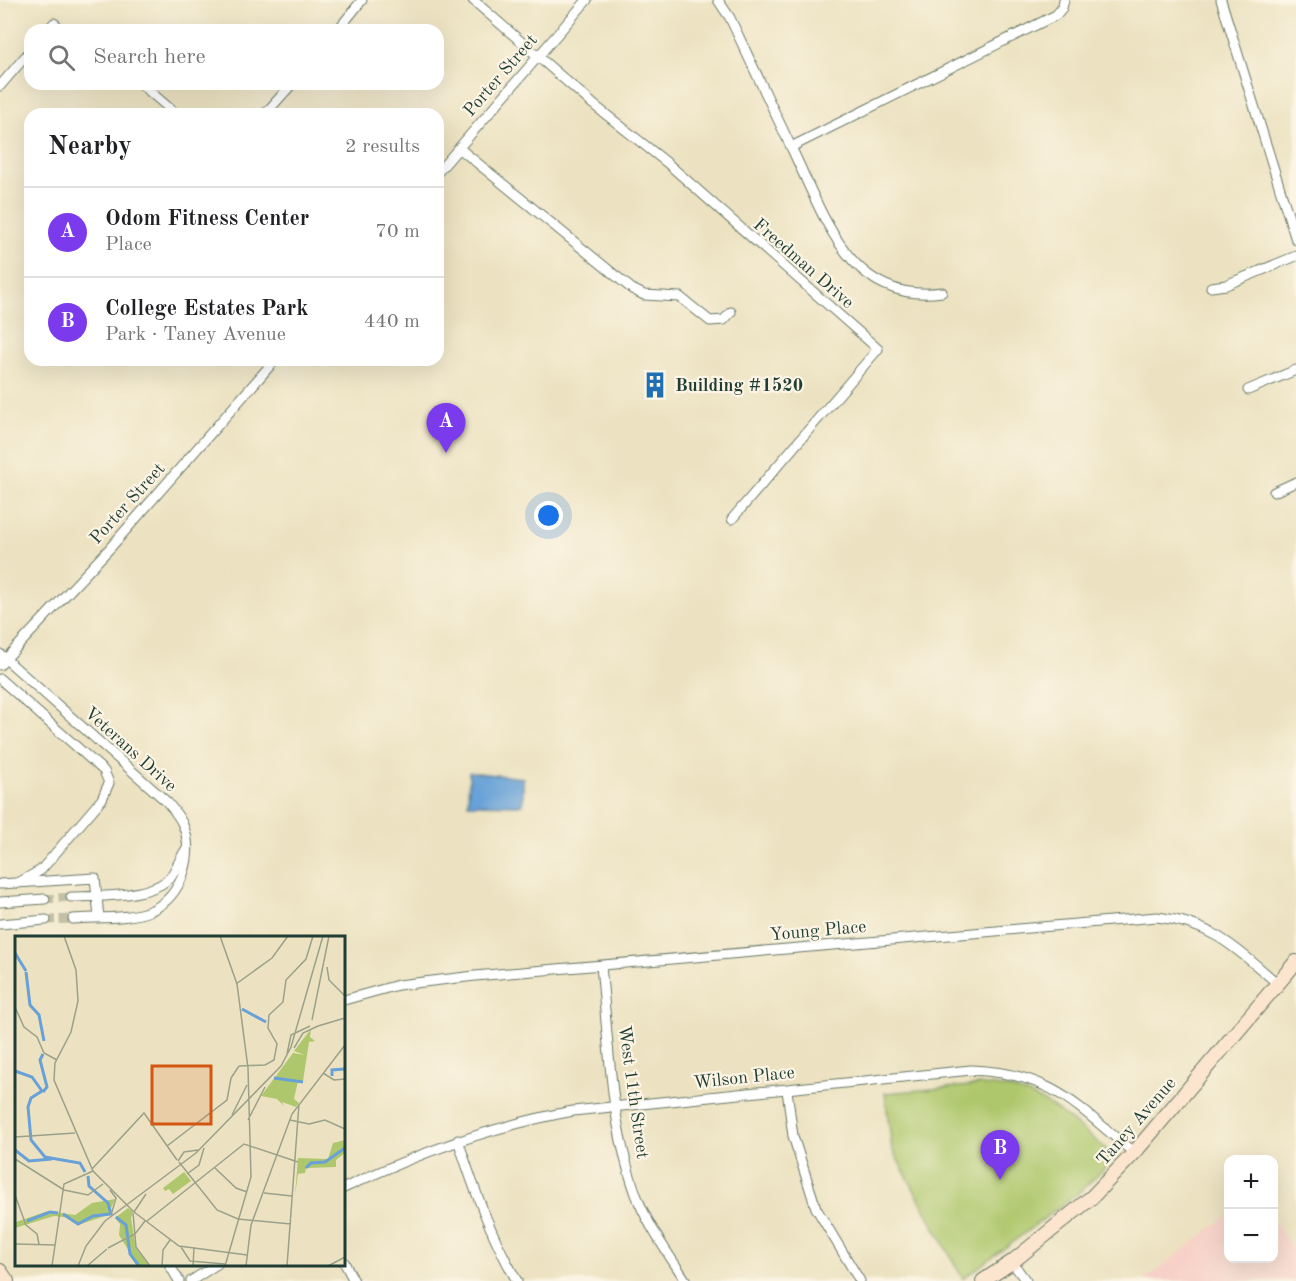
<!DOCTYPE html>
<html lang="en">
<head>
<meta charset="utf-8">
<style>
  :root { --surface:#fff; --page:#f6f6f6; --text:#202124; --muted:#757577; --line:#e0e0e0; --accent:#7c3aed }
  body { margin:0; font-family:"Old Standard TT",serif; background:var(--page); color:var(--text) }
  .controls { position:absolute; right:18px; bottom:18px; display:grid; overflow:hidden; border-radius:12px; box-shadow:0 6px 24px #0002 }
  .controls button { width:54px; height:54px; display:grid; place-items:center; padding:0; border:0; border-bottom:2px solid var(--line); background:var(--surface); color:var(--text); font:30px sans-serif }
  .you { position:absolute; left:549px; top:516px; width:21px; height:21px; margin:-15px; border:4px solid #fff; border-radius:50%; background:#1a73e8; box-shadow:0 0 0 9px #1a73e833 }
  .badge { display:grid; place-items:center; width:39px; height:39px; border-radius:50%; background:var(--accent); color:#fff; font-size:20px; font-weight:700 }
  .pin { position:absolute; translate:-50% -50px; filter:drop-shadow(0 2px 3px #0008) }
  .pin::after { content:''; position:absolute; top:32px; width:21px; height:18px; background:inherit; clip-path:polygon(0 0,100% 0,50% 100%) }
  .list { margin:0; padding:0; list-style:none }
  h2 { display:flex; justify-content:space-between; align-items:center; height:78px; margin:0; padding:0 24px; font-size:26px }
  h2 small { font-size:20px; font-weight:400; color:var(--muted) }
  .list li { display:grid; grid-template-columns:39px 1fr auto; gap:18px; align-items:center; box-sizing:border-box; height:90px; padding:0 24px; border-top:2px solid var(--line) }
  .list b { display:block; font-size:22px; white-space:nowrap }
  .list p { margin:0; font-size:20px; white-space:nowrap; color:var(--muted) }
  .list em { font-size:20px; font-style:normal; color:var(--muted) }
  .icon { flex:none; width:33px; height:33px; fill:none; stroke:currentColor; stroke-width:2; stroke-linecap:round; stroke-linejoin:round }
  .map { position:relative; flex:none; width:1296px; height:1281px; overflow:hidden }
  .search { position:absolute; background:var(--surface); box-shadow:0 6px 24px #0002; left:24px; top:24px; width:420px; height:66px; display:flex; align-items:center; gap:15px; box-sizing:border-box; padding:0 21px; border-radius:18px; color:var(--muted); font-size:22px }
  .panel { position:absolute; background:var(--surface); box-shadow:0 6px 24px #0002; left:24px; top:108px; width:420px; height:258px; border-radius:18px }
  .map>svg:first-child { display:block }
  .built { fill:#f7d1c8 }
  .green { fill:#aec76c; stroke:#668250; stroke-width:1.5 }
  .water { fill:#68a1d7; stroke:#446f86; stroke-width:1.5 }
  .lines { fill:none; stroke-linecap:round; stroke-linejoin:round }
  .street-tunnel { stroke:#c3c1a5; stroke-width:9; stroke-dasharray:9 4.5; stroke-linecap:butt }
  .street-casing { stroke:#677765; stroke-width:11 }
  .secondary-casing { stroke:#677765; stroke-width:16 }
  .street { stroke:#fff; stroke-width:9 }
  .secondary { stroke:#fce5cf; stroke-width:14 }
  .labels { text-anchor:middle; stroke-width:4.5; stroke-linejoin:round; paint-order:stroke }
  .street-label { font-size:18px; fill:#1f3d34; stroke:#fcf5e5 }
  .poi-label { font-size:18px; font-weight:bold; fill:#1f3d34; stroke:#fcf5e5; text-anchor:start }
  .inset-river { fill:none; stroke:#68a1d7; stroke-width:3 }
  .inset-road { fill:none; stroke:#9aa089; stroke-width:1.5 }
  .view { fill:#d45610; fill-opacity:0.15; stroke:#d45610; stroke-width:3 }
  .inset-edge { fill:none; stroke:#1f3d34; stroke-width:3 }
</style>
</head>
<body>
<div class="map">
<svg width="1296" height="1281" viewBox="0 0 1296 1281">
  <rect width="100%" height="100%" fill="#fcf5e5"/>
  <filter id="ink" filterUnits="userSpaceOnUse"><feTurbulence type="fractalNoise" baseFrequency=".0167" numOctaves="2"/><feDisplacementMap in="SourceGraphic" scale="12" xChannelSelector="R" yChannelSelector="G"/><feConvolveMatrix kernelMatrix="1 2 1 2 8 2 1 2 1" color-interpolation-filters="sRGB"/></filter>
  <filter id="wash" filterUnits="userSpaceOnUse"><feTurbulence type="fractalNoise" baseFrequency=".008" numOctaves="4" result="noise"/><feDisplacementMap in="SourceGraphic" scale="24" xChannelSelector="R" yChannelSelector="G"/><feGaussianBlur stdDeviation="1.35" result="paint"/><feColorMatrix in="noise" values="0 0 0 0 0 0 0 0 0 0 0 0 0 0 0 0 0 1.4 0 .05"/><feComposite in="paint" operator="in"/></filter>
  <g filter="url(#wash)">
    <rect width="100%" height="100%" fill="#ece2c1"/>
    <path class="built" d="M 1228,1215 L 1228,1258 L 1274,1258 L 1274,1221 L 1296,1255 L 1296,1281 L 1143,1281 Z"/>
    <path class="green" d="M 982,1085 C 1040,1087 1068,1119 1111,1153 L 1111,1159 L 1106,1167 L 1077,1194 L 963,1279 L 892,1149 L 885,1093 Z"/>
    <path class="water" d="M 469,772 L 523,778 L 523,805 L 468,804 Z"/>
  </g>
  <g filter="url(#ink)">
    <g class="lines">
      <g class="street-tunnel">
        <path d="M 45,899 L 71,897"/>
        <path d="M 46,920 L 73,919"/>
      </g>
      <g class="street-casing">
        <g id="street">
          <path d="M 473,0 L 594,105 L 666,162 L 878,349 L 732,519"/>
          <path d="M 718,0 L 730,18 L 791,147 L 1056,15 L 1062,8 L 1064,0"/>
          <path d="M 1221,0 L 1296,240"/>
          <path d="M 48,30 L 54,23 L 62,30"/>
          <path d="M 338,30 L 362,0"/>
          <path d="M 141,84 L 176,114"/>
          <path d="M 0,86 L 30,51"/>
          <path d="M 265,114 L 292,84"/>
          <path d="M 791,147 C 824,215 849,305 942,292"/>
          <path d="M 459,148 L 632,289 L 644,295 L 680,297 L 710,321 L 724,320 L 731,312"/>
          <path d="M 438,172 L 587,0"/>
          <path d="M 1211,287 L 1226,285 L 1296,256"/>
          <path d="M 1248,390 L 1296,370"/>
          <path d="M 1274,492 L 1296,482"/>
          <path d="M 0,654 L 167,802 C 173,809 180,817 183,825 C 195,855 182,896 152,910 C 129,920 97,917 73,919"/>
          <path d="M 0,665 L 110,548 L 275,360"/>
          <path d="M 0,679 L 104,771 L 109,783 L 102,799 L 41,870 L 18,883"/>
          <path d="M 0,884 L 95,878 L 99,917"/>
          <path d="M 71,897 C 97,896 154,898 171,876 C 176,869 180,859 185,851"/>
          <path d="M 0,902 L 45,899"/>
          <path d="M 0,924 L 46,920"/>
          <path d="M 601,966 C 609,1043 610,1129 639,1202 C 651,1230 669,1255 686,1281"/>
          <path d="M 344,1000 L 398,985 L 475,976 L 1157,917 C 1212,923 1237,949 1277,983"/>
          <path d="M 787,1090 L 793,1136 L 816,1208 L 860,1281"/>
          <path d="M 458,1140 C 474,1189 491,1236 517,1281"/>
          <path d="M 344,1188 C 418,1153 492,1126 573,1111 L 971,1070 C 1052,1073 1076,1105 1134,1153"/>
          <path d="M 344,1262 L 354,1281"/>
          <path d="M 1012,1262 L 1026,1281"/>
          <path d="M 169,1264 L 179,1281"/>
          <path d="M 191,1281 L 217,1264"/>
        </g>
      </g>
      <g class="secondary-casing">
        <g id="secondary">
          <path d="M 0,1271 L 7,1281"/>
          <path d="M 983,1281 L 1012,1262 L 1092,1197 L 1134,1153 L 1296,962"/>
        </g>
      </g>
      <use href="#street" class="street"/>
      <use href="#secondary" class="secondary"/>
    </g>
  </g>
  <defs>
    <g id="building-bare" transform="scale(2.07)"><path d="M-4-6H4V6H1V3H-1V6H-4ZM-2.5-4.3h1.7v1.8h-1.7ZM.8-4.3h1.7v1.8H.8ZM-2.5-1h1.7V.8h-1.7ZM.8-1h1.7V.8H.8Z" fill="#1f6fb2" stroke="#fcf5e5" stroke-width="2.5" paint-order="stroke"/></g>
  </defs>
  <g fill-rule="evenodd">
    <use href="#building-bare" x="655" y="385"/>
  </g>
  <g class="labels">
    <g class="street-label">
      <text transform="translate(500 75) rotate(-49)" y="6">Porter Street</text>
      <text transform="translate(804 263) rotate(41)" y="6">Freedman Drive</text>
      <text transform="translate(127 503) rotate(-48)" y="6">Porter Street</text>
      <text transform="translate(131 749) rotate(42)" y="6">Veterans Drive</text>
      <text transform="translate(818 930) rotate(-5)" y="6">Young Place</text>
      <text transform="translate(744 1077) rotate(-6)" y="6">Wilson Place</text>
      <text transform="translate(634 1092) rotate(82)" y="6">West 11th Street</text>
      <text transform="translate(1136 1121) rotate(-49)" y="6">Taney Avenue</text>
    </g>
    <g class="poi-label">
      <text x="675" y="391">Building #1520</text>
    </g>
  </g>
  <g transform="translate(15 936)">
    <rect width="330" height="330" fill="#ece2c1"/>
    <path d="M 296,93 L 295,101 L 300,105 L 294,106 L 288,145 L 283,145 L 279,163 L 284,167 L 281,171 L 267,166 L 269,170 L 262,163 L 246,160 L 278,117 L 290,119 L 279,115 ZM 330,204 L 330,217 L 321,224 L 321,231 L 291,232 L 290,237 L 283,238 L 280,259 L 283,222 L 313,223 L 318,207 ZM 169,236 L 176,245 L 158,258 L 154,253 L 150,255 L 148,252 ZM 100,263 L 93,279 L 63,289 L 56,282 L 39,280 L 0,292 L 1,286 L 33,275 L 60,279 L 77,267 ZM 113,272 L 118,276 L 116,282 L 121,312 L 134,330 L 123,330 L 104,299 L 105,288 L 100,282 Z" fill="#aec76c"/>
    <path class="inset-river" d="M 0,17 L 11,35M 11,36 L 15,69 L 24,79 L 29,105M 227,73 L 251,86M 0,135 L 17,141 L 27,155 L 16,162 L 13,171 L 16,204 L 30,221 L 65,227 L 70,236M 317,140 L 317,134 L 330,133M 259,142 L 288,146M 28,156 L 32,151 L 25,124 L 28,118M 0,214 L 14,225 L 37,223M 291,232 L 296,227 L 310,226 L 330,212M 48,278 L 63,288 L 78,280 L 96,278 L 93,267 L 74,250 L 73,240M 101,281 L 111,289 L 115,318 L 124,330M 12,285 L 35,276 L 43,277"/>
    <path class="inset-road" d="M 49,0 L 61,34 L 63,65 L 56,96 L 40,127 L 39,144 L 78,235 L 119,276 L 164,310 L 232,319M 205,0 L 222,48 L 233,132 L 236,241 L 210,330M 312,31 L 314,44 L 330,60M 221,48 L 257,22 L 273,0M 0,71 L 9,91 L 22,101 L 29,117 L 42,124M 297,84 L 314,0M 303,90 L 330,82M 279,112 L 288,97 L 303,90M 272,118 L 276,99 L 295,90M 224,130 L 250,129 L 259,124 L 262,108 L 253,92 L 254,79 L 268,66 L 271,44 L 291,23 L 298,0M 308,137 L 319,144 L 330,143M 217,179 L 232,149M 233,184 L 250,151M 275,184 L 294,188 L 310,184 L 330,193M 0,201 L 60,197M 152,210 L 212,164 L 216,142 L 224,130M 0,223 L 49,254 L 73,259 L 88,248M 163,225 L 169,216 L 183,214M 164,226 L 202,274 L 223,283 L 276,288M 200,232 L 221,252 L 232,256M 77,233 L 129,177 L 162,224M 172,238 L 184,229 L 189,212M 95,254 L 101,262 L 96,279M 249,257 L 277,260M 0,259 L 11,289 L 22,298 L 24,308M 119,276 L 131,258M 118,277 L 121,311 L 135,330M 132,285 L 229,208 L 283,226M 0,308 L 40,309M 166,311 L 175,325 L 210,328M 93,312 L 120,298 L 130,285M 37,330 L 49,248 L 78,235M 63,330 L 71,310 L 90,285 L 181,217 L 266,130 L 276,111 L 308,0M 72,330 L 92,313M 147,330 L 148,314 L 155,304M 178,330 L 179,312M 231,330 L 236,289 L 277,178 L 330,109M 272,330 L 284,168M 313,330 L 330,321"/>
    <path class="view" d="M 137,130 L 196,130 L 196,188 L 137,188 Z"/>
    <rect width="330" height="330" class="inset-edge"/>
  </g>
</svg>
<div class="controls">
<button>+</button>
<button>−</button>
</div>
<div class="you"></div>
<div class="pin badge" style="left:446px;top:453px">A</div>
<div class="pin badge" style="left:1000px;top:1180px">B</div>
<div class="search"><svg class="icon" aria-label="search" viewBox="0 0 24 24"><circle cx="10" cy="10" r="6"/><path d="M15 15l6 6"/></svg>Search here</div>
<section class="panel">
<h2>Nearby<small>2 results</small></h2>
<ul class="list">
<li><span class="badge">A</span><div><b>Odom Fitness Center</b><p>Place</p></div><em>70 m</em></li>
<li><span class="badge">B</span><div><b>College Estates Park</b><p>Park · Taney Avenue</p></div><em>440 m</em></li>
</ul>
</section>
</div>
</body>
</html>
